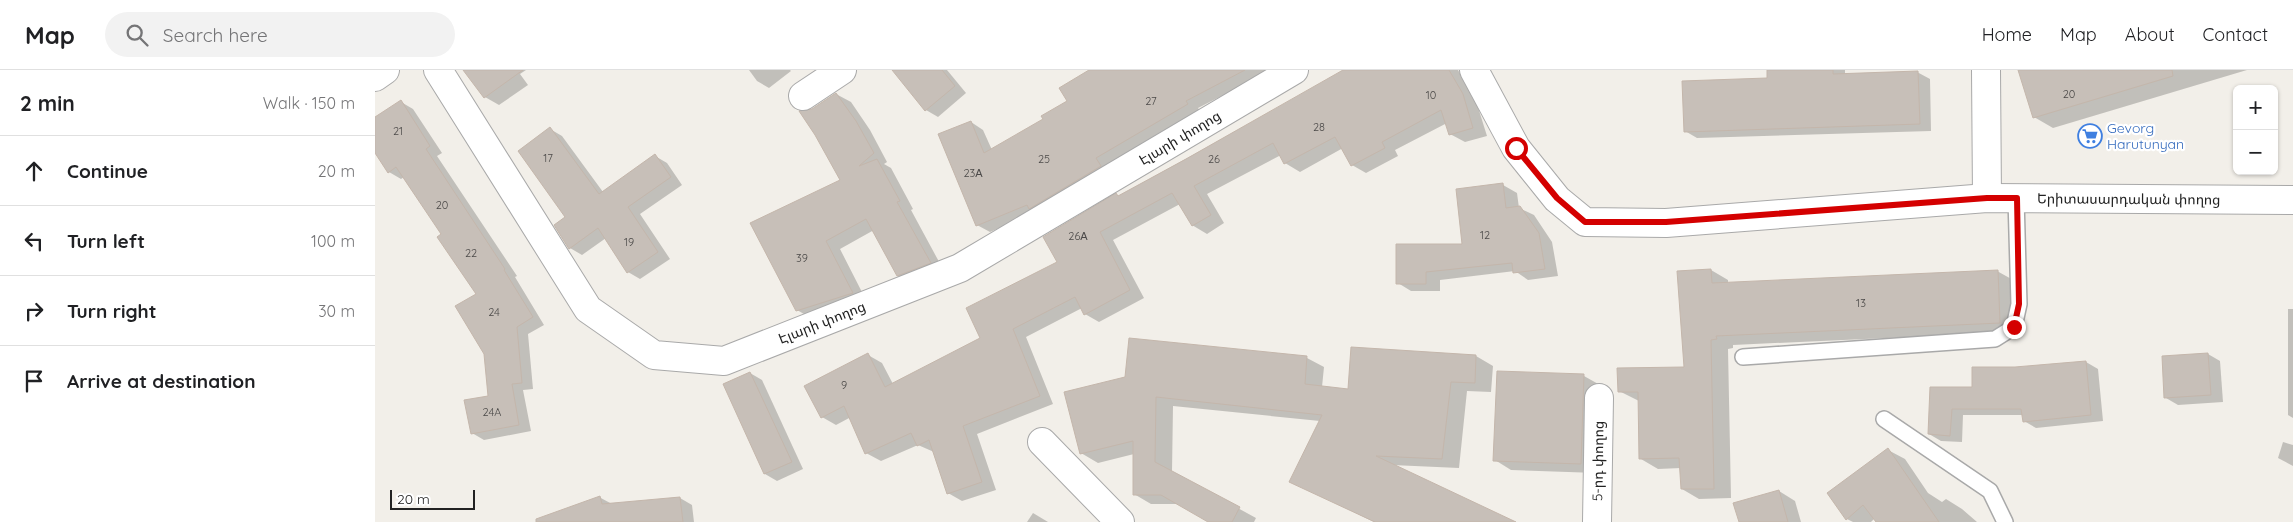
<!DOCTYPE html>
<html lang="en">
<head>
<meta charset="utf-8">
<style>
  :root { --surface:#fff; --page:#f2f2f2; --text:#202124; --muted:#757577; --line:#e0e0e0 }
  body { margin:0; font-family:Quicksand,"Noto Sans Armenian",sans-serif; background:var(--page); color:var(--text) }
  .controls { position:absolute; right:15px; top:15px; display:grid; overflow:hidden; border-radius:8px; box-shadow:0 1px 4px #0004 }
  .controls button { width:45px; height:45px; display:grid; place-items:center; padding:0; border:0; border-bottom:1px solid var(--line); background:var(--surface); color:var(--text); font:25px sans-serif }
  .scale { position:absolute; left:15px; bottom:12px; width:85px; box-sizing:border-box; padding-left:5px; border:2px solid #222; border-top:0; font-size:14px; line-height:18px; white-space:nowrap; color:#222; -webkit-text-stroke:4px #fff; paint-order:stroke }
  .stop { position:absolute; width:15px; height:15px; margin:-11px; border:4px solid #d40000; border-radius:50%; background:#fff }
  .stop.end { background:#d40000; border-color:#fff; box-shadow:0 1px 5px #0008 }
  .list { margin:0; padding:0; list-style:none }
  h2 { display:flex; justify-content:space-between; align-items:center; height:65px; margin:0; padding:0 20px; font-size:21px }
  h2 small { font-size:16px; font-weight:400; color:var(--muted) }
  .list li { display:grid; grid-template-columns:32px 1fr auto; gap:15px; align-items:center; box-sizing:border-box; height:70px; padding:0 20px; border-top:1px solid var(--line) }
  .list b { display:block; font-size:19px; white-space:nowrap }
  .list em { font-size:16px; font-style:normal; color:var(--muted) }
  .icon { flex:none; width:28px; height:28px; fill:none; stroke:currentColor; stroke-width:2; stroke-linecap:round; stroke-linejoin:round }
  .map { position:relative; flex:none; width:1918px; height:452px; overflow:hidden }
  header { display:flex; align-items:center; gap:30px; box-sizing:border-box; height:70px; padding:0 25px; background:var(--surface); border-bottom:1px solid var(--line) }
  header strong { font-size:24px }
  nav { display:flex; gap:28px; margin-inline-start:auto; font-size:18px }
  .search { width:350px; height:45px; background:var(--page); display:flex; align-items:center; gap:12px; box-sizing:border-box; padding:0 18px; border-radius:28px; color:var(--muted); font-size:19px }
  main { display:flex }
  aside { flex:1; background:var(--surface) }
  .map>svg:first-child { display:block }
  .shadow { fill:#0003 }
  .building { fill:#c7bfb8; stroke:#c4b6ab }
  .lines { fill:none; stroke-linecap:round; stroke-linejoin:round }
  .service-casing { stroke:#a9a9a9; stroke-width:18 }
  .minor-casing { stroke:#a9a9a9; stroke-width:30 }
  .tertiary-casing { stroke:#a9a9a9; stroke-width:30 }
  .service { stroke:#fff; stroke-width:15 }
  .minor { stroke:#fff; stroke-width:28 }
  .tertiary { stroke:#fff; stroke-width:28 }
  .route { stroke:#d40000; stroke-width:6 }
  .labels { text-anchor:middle; stroke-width:4.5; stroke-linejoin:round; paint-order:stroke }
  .number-label { font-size:11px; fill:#4b4948 }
  .shop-label { font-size:14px; fill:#366cbe; stroke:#fff; text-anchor:start }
  .street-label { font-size:14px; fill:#222; stroke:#fff }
</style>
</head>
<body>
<header>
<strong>Map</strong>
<div class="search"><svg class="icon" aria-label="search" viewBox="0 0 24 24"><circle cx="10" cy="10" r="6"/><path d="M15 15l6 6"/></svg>Search here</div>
<nav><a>Home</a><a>Map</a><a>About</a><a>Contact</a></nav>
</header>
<main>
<aside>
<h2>2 min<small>Walk · 150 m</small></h2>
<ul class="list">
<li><svg class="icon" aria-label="ahead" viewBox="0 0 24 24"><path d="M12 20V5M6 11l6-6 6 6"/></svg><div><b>Continue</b></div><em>20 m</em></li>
<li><svg class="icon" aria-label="left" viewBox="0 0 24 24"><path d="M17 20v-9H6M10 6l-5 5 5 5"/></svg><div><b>Turn left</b></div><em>100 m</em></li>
<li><svg class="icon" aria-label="right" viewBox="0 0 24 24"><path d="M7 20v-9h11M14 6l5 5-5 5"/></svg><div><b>Turn right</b></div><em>30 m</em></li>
<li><svg class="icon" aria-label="arrive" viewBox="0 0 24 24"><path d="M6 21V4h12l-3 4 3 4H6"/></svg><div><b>Arrive at destination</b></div></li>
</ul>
</aside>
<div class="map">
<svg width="1918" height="452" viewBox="0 0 1918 452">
  <rect width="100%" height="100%" fill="#f2efe9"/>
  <g class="shadow">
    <path d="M 90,0 L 151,0 L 145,4 L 153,15 L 124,35 L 110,27 Z"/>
    <path d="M 374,0 L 415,0 L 416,1 L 394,18 L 382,11 Z"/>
    <path d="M 525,0 L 572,0 L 591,23 L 563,47 L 551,40 Z"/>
    <path d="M 716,0 L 897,0 L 823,38 L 825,41 L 663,142 L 615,162 L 602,155 L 596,52 L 608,60 L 617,80 L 670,50 L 693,32 Z"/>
    <path d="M 971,0 L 1083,0 L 1102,34 L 1112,66 L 1090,72 L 1075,64 L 1072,53 L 1020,80 L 1023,86 L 991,103 L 977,95 L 968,78 L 925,102 L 910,93 L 906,85 L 832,124 L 849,153 L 832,164 L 817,155 L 805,134 L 738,170 L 769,228 L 724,252 L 710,244 L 707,238 L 651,267 L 678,334 L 602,364 L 621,420 L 587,431 L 573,423 L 559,382 L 543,375 L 506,391 L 491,383 L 476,347 L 461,355 L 447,347 L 493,285 L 507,293 L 518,314 L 606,269 L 683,193 L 741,125 L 744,126 Z"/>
    <path d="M 1393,0 L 1470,0 L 1470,4 L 1542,2 L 1555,9 L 1556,61 L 1322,68 L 1310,61 L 1394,9 Z"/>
    <path d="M 1644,0 L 1872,0 L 1678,58 L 1659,47 Z"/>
    <path d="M 461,24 L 476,32 L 495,60 L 512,92 L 509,94 L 516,98 L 538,139 L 536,140 L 569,201 L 537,213 L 523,205 L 499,160 L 465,179 L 491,230 L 436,248 L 422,240 L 467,111 L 437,40 Z"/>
    <path d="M 26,32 L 38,39 L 67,83 L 62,86 L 142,206 L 140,207 L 169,255 L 153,264 L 158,319 L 148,320 L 156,361 L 109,370 L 97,363 L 115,327 L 102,224 L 68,165 L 29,107 L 26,109 L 14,102 L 0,80 L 0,48 Z"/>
    <path d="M 175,59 L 187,66 L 228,122 L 280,86 L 292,93 L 307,115 L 265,144 L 295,189 L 265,209 L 253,202 L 231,168 L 207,185 L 195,178 L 192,147 Z"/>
    <path d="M 1128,115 L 1142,123 L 1144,138 L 1159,145 L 1177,172 L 1183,206 L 1153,210 L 1140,201 L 1065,210 L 1065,221 L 1036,221 L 1023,213 L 1088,175 Z"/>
    <path d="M 1336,200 L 1353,210 L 1353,214 L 1622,201 L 1640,211 L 1642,262 L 1358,275 L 1358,278 L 1353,279 L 1356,428 L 1324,429 L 1307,419 L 1306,398 L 1283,399 L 1266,389 L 1264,331 L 1244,321 L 1311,298 Z"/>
    <path d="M 1913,239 L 1918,239 L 1918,348 L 1913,345 Z"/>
    <path d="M 755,270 L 932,288 L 949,297 L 947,317 L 974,320 L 977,278 L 1101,286 L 1118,296 L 1116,322 L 1092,321 L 1084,398 L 1017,395 L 1138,452 L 999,452 L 916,411 L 945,351 L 798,336 L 797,402 L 881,448 L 879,452 L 835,452 L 804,434 L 776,434 L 759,424 L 759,384 L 723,393 L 706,383 L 751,308 Z"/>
    <path d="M 1833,284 L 1845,291 L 1848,332 L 1803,335 L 1791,328 Z"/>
    <path d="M 1711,292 L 1723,299 L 1728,351 L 1661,358 L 1649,351 L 1648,345 L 1588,345 L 1587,372 L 1566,371 L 1554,364 L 1557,318 L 1598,319 Z"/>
    <path d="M 375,303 L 387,310 L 428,399 L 402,411 L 390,404 L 350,314 Z"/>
    <path d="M 1209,306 L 1225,315 L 1222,403 L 1136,400 L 1120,390 Z"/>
    <path d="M 1908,372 L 1918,375 L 1918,396 L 1903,388 Z"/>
    <path d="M 1513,380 L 1530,389 L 1553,423 L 1567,432 L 1571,429 L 1587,439 L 1602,452 L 1503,452 L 1500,448 L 1496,452 L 1478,452 L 1472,449 Z"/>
    <path d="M 1404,421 L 1420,431 L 1426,452 L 1365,452 Z"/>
    <path d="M 224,427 L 237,434 L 305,428 L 317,435 L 319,452 L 173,452 Z"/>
    <path d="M 658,443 L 673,452 L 652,452 Z"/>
  </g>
  <g class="building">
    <path d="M 88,0 L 148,0 L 109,28 Z"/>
    <path d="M 517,0 L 567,0 L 580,16 L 550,41 Z"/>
    <path d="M 714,0 L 870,0 L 811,31 L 813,34 L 721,88 L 726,96 L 654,139 L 652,135 L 601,156 L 563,64 L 596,51 L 609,83 L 668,49 L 666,46 L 692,31 L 684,18 Z"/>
    <path d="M 968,0 L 1074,0 L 1088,24 L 1098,58 L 1074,65 L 1066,40 L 1007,72 L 1010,78 L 976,96 L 960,67 L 909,94 L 898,73 L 819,116 L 836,145 L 817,156 L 797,123 L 725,162 L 755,220 L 709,245 L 700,227 L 638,259 L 665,326 L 588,356 L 607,412 L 572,424 L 554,370 L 542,376 L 536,363 L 490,384 L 469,336 L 446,348 L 429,316 L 493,283 L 510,317 L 605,268 L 591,238 L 682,192 L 668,167 L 741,123 L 743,126 L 811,89 Z"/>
    <path d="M 1392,0 L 1458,0 L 1458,4 L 1543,1 L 1545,54 L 1309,62 L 1307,11 L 1392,8 Z"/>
    <path d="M 1643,0 L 1797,0 L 1798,6 L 1658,48 Z"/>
    <path d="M 461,23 L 481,51 L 499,83 L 484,96 L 502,89 L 525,131 L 522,132 L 556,193 L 522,206 L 491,149 L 451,171 L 478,223 L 421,241 L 375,153 L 465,110 L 440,65 L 424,41 L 437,39 Z"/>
    <path d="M 26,30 L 55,76 L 51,79 L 130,199 L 129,200 L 158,247 L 142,257 L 147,313 L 137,314 L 144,355 L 96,364 L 89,330 L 113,326 L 109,284 L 80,236 L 101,224 L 62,167 L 66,164 L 21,97 L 13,103 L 0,83 L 0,47 Z"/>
    <path d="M 175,57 L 224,124 L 280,84 L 296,107 L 253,137 L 283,182 L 252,203 L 223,158 L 194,179 L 179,155 L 190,147 L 143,81 Z"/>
    <path d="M 1128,113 L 1131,138 L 1145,136 L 1164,163 L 1170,199 L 1138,203 L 1137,193 L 1051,202 L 1051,214 L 1021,214 L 1021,174 L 1087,174 L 1081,119 Z"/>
    <path d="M 1336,199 L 1337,213 L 1623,200 L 1625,253 L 1341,266 L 1342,269 L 1336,270 L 1339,419 L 1306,419 L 1304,388 L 1264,389 L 1263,322 L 1243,322 L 1242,298 L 1309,297 L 1302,201 Z"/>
    <path d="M 754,268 L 932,286 L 930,314 L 973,319 L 976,277 L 1101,285 L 1100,313 L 1076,312 L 1067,389 L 1001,386 L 1141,452 L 1000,452 L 914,412 L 947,345 L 781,327 L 780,392 L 865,437 L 857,452 L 833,452 L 786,425 L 758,425 L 758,371 L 705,384 L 689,322 L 750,307 Z"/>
    <path d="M 1833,283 L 1836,325 L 1789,328 L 1787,286 Z"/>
    <path d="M 1711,291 L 1716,345 L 1648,352 L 1646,339 L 1577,339 L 1575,366 L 1553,364 L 1555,317 L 1597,317 L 1597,297 L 1640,297 Z"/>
    <path d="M 1122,301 L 1209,304 L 1206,394 L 1118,391 Z"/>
    <path d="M 375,302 L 417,392 L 389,404 L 348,314 Z"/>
    <path d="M 1513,378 L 1564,452 L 1501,452 L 1488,435 L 1471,450 L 1452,423 Z"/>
    <path d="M 1404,420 L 1413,452 L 1364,452 L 1358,433 Z"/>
    <path d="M 225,426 L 227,434 L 305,427 L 308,452 L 161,452 L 161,449 Z"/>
  </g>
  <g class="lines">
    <g class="service-casing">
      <g id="service">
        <path d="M 1368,287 L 1620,269 L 1639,257 L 1644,234 L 1641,128"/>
        <path d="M 1509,349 L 1615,421 L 1630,452"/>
      </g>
    </g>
    <g class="minor-casing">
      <g id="minor">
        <path id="s1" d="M 63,0 L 213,239 L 279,285 L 349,291 L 585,198 L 919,0"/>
        <path d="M 1611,0 L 1612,128"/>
        <path d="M 0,7 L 10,0"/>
        <path d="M 428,26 L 467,0"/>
        <path d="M 667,372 L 745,452"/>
        <path id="s2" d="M 1222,452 L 1224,328"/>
      </g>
    </g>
    <g class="tertiary-casing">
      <g id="tertiary">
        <path id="s3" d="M 1099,0 L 1141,78 L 1182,129 L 1210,152 L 1291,153 L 1612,128 L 1918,130"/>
      </g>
    </g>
    <use href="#service" class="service"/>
    <use href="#minor" class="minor"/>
    <use href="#tertiary" class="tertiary"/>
  </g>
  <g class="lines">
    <path class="route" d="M 1141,78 L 1182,128 L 1210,152 L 1291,152 L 1612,128 L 1642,128 L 1644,234 L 1639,257"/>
  </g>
  <defs>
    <g id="supermarket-ring" transform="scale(1.25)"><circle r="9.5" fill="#fff" stroke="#3f7fe0" stroke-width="1.5"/><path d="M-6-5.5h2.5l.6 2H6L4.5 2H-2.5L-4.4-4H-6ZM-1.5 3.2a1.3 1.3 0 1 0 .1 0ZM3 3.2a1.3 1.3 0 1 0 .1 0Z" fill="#3f7fe0"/></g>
  </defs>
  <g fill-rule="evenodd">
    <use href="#supermarket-ring" x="1715" y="66"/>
  </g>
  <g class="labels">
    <g class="number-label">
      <text x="1694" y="28">20</text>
      <text x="1056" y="29">10</text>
      <text x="776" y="35">27</text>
      <text x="944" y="61">28</text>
      <text x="23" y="65">21</text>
      <text x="173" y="92">17</text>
      <text x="669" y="93">25</text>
      <text x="839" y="93">26</text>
      <text x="598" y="107">23А</text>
      <text x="67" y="139">20</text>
      <text x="1110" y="169">12</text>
      <text x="703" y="170">26А</text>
      <text x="254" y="176">19</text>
      <text x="96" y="187">22</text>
      <text x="427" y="192">39</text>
      <text x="1486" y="237">13</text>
      <text x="119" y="246">24</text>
      <text x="469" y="319">9</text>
      <text x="117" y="346">24A</text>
    </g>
    <g class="shop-label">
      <text x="1732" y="63">Gevorg<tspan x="1732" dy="16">Harutunyan</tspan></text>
    </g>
    <g class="street-label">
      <text dy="5" stroke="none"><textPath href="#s1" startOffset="942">Էլարի փողոց</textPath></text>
      <text dy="5" stroke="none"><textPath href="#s3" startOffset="735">Երիտասարդական փողոց</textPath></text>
      <text dy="5" stroke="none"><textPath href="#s1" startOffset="538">Էլարի փողոց</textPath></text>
      <text dy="5" stroke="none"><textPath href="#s2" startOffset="61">5-րդ փողոց</textPath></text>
    </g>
  </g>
</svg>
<div class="controls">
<button>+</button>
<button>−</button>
</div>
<div class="scale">20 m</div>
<div class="stop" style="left:1141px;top:78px"></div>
<div class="stop end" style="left:1639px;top:257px"></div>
</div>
</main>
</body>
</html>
